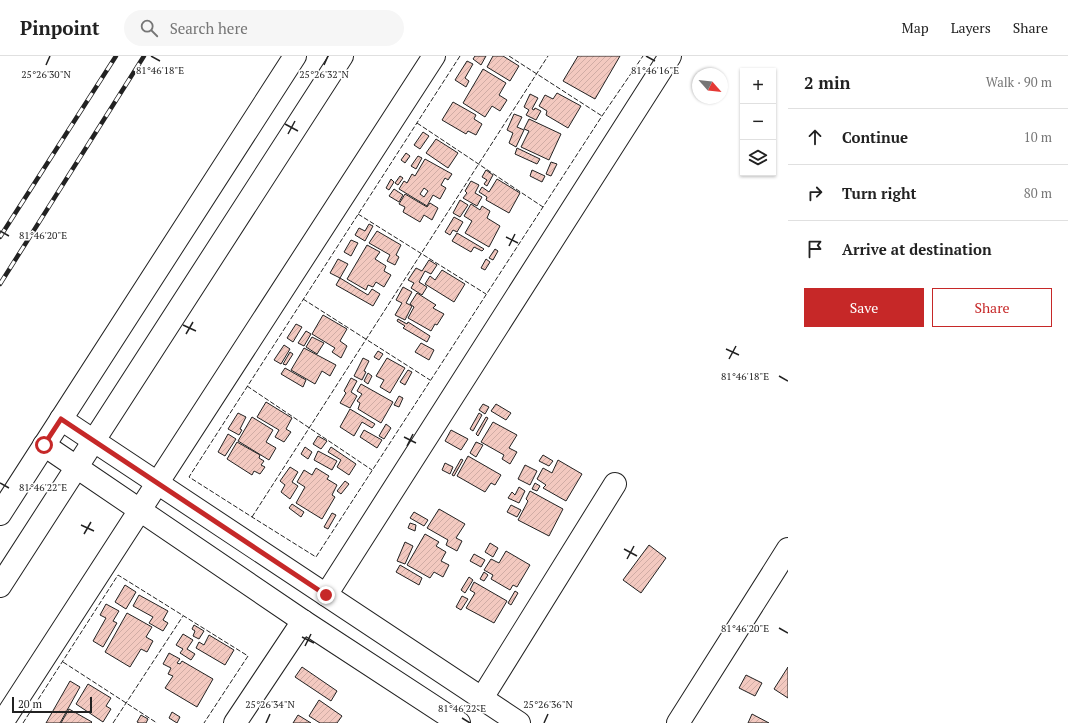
<!DOCTYPE html>
<html lang="en">
<head>
<meta charset="utf-8">
<style>
  :root { --surface:#fff; --page:#f6f6f6; --text:#222; --muted:#767676; --line:#e0e0e0; --accent:#c62828 }
  body { margin:0; font-family:"PT Serif",serif; background:var(--page); color:var(--text) }
  .controls { position:absolute; right:12px; top:12px; display:grid; overflow:hidden; border-radius:0px; box-shadow:0 1px 3px #0004 }
  .controls button { width:36px; height:36px; display:grid; place-items:center; padding:0; border:0; border-bottom:1px solid var(--line); background:var(--surface); color:var(--text); font:20px sans-serif }
  .compass { position:absolute; left:692px; top:12px; width:36px; height:36px; border-radius:50%; background:var(--surface); box-shadow:0 1px 3px #0004; rotate:117deg }
  .scale { position:absolute; left:12px; bottom:10px; width:80px; box-sizing:border-box; padding-left:4px; border:2px solid #222; border-top:0; font-size:11px; line-height:14px; white-space:nowrap; color:#222; -webkit-text-stroke:3px #fff; paint-order:stroke }
  .stop { position:absolute; width:12px; height:12px; margin:-9px; border:3px solid #c62828; border-radius:50%; background:#fff }
  .stop.end { background:#c62828; border-color:#fff; box-shadow:0 1px 4px #0008 }
  .list { margin:0; padding:0; list-style:none }
  h2 { display:flex; justify-content:space-between; align-items:center; height:52px; margin:0; padding:0 16px; font-size:17px }
  h2 small { font-size:13px; font-weight:400; color:var(--muted) }
  .list li { display:grid; grid-template-columns:26px 1fr auto; gap:12px; align-items:center; box-sizing:border-box; height:56px; padding:0 16px; border-top:1px solid var(--line) }
  .list b { display:block; font-size:15px; white-space:nowrap }
  .list em { font-size:13px; font-style:normal; color:var(--muted) }
  .actions { display:flex; gap:8px; padding:12px 16px }
  .actions a { flex:1; padding:9px 0; border:1px solid var(--accent); border-radius:0px; text-align:center; font-size:14px; color:var(--accent) }
  .actions .main { background:var(--accent); color:#fff }
  .icon { flex:none; width:22px; height:22px; fill:none; stroke:currentColor; stroke-width:2; stroke-linecap:round; stroke-linejoin:round }
  .map { position:relative; flex:none; width:788px; height:667px; overflow:hidden }
  header { display:flex; align-items:center; gap:24px; box-sizing:border-box; height:56px; padding:0 20px; background:var(--surface); border-bottom:1px solid var(--line) }
  header strong { font-size:19px }
  nav { display:flex; gap:22px; margin-inline-start:auto; font-size:14px }
  .search { width:280px; height:36px; background:var(--page); display:flex; align-items:center; gap:10px; box-sizing:border-box; padding:0 14px; border-radius:22px; color:var(--muted); font-size:15px }
  main { display:flex }
  aside { flex:1; background:var(--surface) }
  .map>svg:first-child { display:block }
  .building { fill:url(#building-hatch); stroke:#222; fill-rule:evenodd }
  .lines { fill:none; stroke-linecap:round; stroke-linejoin:round }
  .street-casing { stroke:#222; stroke-width:24 }
  .street { stroke:#fff; stroke-width:22 }
  .rail-casing { stroke:#222; stroke-width:4.5 }
  .rail { stroke:#fff; stroke-width:3; stroke-dasharray:9; stroke-linecap:butt }
  .fence { stroke:#222; stroke-width:1; stroke-dasharray:5 2; stroke-linecap:butt }
  .route { stroke:#c62828; stroke-width:5 }
  .ticks { fill:none; stroke:#222; stroke-width:1.5 }
  .ticks-label { font-size:10px; text-anchor:middle; fill:#222; stroke:#fff; stroke-width:3; stroke-linejoin:round; paint-order:stroke }
</style>
</head>
<body>
<header>
<strong>Pinpoint</strong>
<div class="search"><svg class="icon" aria-label="search" viewBox="0 0 24 24"><circle cx="10" cy="10" r="6"/><path d="M15 15l6 6"/></svg>Search here</div>
<nav><a>Map</a><a>Layers</a><a>Share</a></nav>
</header>
<main>
<div class="map">
<svg width="788" height="667" viewBox="0 0 788 667">
  <defs>
    <pattern id="building-hatch" width="6" height="6" patternUnits="userSpaceOnUse"><rect width="6" height="6" fill="#f3c9c0"/><path d="M-1 1l2-2M0 6l6-6M5 7l2-2" fill="none" stroke="#d0aca5"/></pattern>
  </defs>
  <rect width="100%" height="100%" fill="#fff"/>
  <g class="building">
    <path d="M 475,0 L 486,0 L 481,9 L 473,3 Z"/>
    <path d="M 493,0 L 503,0 L 519,10 L 510,25 L 487,11 Z"/>
    <path d="M 578,0 L 620,0 L 595,43 L 563,25 Z"/>
    <path d="M 467,5 L 473,8 L 465,22 L 469,25 L 466,31 L 455,24 Z"/>
    <path d="M 483,13 L 506,27 L 499,39 L 507,44 L 500,55 L 492,50 L 485,61 L 463,47 Z"/>
    <path d="M 557,37 L 581,50 L 568,72 L 546,59 L 547,55 L 539,50 L 545,39 L 553,43 Z"/>
    <path d="M 530,38 L 538,42 L 532,53 L 534,54 L 535,52 L 541,55 L 536,64 L 526,59 L 529,54 L 524,51 Z"/>
    <path d="M 453,46 L 476,59 L 474,63 L 482,68 L 476,79 L 468,75 L 466,78 L 442,64 Z"/>
    <path d="M 514,58 L 522,61 L 517,71 L 524,74 L 516,91 L 509,87 L 513,77 L 507,74 Z"/>
    <path d="M 529,63 L 561,78 L 549,104 L 521,91 L 529,75 L 524,73 Z"/>
    <path d="M 423,76 L 429,80 L 420,93 L 414,89 Z"/>
    <path d="M 436,83 L 458,97 L 448,112 L 426,97 Z"/>
    <path d="M 517,92 L 540,103 L 537,108 L 515,98 Z"/>
    <path d="M 406,97 L 410,100 L 405,107 L 401,104 Z"/>
    <path d="M 418,100 L 422,102 L 416,113 L 411,110 Z"/>
    <path d="M 425,103 L 452,118 L 448,124 L 445,122 L 441,129 L 446,132 L 440,143 L 433,139 L 427,150 L 399,133 L 404,125 L 407,127 L 412,118 L 415,120 ZM 424,132 L 428,135 L 424,141 L 420,138 Z"/>
    <path d="M 551,106 L 557,108 L 551,120 L 546,118 Z"/>
    <path d="M 486,114 L 493,119 L 487,130 L 484,128 L 487,124 L 482,121 Z"/>
    <path d="M 532,114 L 545,120 L 542,126 L 530,120 Z"/>
    <path d="M 400,120 L 403,122 L 398,129 L 395,127 Z"/>
    <path d="M 391,123 L 394,126 L 389,134 L 386,132 Z"/>
    <path d="M 497,123 L 520,137 L 509,157 L 486,144 L 487,141 L 479,136 L 482,131 L 489,136 Z"/>
    <path d="M 471,125 L 479,129 L 475,137 L 482,141 L 477,150 L 463,142 L 467,137 L 465,135 Z"/>
    <path d="M 394,133 L 403,139 L 399,146 L 389,140 Z"/>
    <path d="M 405,138 L 427,151 L 430,147 L 438,152 L 432,164 L 424,159 L 420,166 L 403,156 L 405,151 L 399,148 Z"/>
    <path d="M 460,144 L 468,149 L 460,161 L 453,157 Z"/>
    <path d="M 471,148 L 480,154 L 482,150 L 490,155 L 487,162 L 500,170 L 489,191 L 465,177 L 472,165 L 464,160 Z"/>
    <path d="M 454,161 L 463,166 L 457,176 L 453,174 L 450,179 L 445,176 Z"/>
    <path d="M 369,168 L 373,170 L 365,185 L 355,179 L 359,172 L 365,175 Z"/>
    <path d="M 377,175 L 401,189 L 396,199 L 399,201 L 395,209 L 387,205 L 390,199 L 369,187 Z"/>
    <path d="M 457,177 L 484,193 L 482,195 L 474,191 L 471,196 L 452,185 Z"/>
    <path d="M 351,184 L 358,187 L 351,200 L 344,196 Z"/>
    <path d="M 367,189 L 380,196 L 375,203 L 386,210 L 384,215 L 391,219 L 384,231 L 376,226 L 373,231 L 368,229 L 366,234 L 347,223 Z"/>
    <path d="M 495,193 L 498,195 L 493,204 L 489,202 Z"/>
    <path d="M 338,203 L 348,208 L 340,222 L 330,217 Z"/>
    <path d="M 486,203 L 490,206 L 485,214 L 481,212 Z"/>
    <path d="M 429,204 L 437,209 L 431,218 L 425,215 L 419,226 L 427,231 L 422,239 L 411,232 L 414,227 L 408,224 L 416,212 L 422,215 Z"/>
    <path d="M 442,214 L 465,228 L 454,246 L 425,228 L 430,220 L 435,224 Z"/>
    <path d="M 340,222 L 368,239 L 372,233 L 380,238 L 373,250 L 336,229 Z"/>
    <path d="M 403,231 L 412,236 L 406,247 L 412,250 L 405,264 L 395,259 L 402,247 L 396,244 Z"/>
    <path d="M 417,237 L 436,249 L 433,252 L 444,258 L 437,269 L 435,268 L 431,275 L 408,262 L 414,251 L 410,248 Z"/>
    <path d="M 323,259 L 347,273 L 340,285 L 347,290 L 341,302 L 332,296 L 335,292 L 312,278 Z"/>
    <path d="M 398,263 L 407,268 L 408,266 L 430,280 L 427,286 L 403,272 L 405,270 L 397,265 Z"/>
    <path d="M 296,268 L 302,271 L 293,286 L 287,282 Z"/>
    <path d="M 306,275 L 311,278 L 304,290 L 298,287 Z"/>
    <path d="M 312,281 L 324,287 L 317,298 L 306,291 Z"/>
    <path d="M 421,287 L 434,294 L 429,304 L 415,296 Z"/>
    <path d="M 284,289 L 290,293 L 281,308 L 274,304 Z"/>
    <path d="M 304,292 L 336,309 L 330,320 L 322,315 L 315,328 L 291,314 Z"/>
    <path d="M 378,295 L 383,298 L 379,304 L 374,301 Z"/>
    <path d="M 290,296 L 293,298 L 286,309 L 283,308 Z"/>
    <path d="M 363,302 L 369,305 L 364,315 L 366,316 L 362,324 L 354,320 Z"/>
    <path d="M 387,302 L 405,312 L 390,337 L 380,331 L 384,324 L 376,320 Z"/>
    <path d="M 285,312 L 306,324 L 303,331 L 281,318 Z"/>
    <path d="M 408,314 L 412,316 L 405,329 L 400,326 Z"/>
    <path d="M 368,317 L 372,320 L 368,328 L 364,325 Z"/>
    <path d="M 351,322 L 357,325 L 351,336 L 357,340 L 350,352 L 340,347 L 346,337 L 344,335 Z"/>
    <path d="M 361,328 L 393,346 L 381,367 L 358,353 L 360,347 L 357,345 L 362,338 L 357,335 Z"/>
    <path d="M 399,340 L 403,342 L 399,351 L 394,349 Z"/>
    <path d="M 266,346 L 292,362 L 286,373 L 291,376 L 284,386 L 275,381 L 279,374 L 257,361 Z"/>
    <path d="M 483,348 L 489,351 L 485,358 L 479,354 Z"/>
    <path d="M 496,348 L 511,357 L 506,364 L 491,355 Z"/>
    <path d="M 350,353 L 375,368 L 372,372 L 362,366 L 354,380 L 340,371 Z"/>
    <path d="M 238,357 L 246,361 L 240,373 L 242,374 L 239,379 L 228,373 Z"/>
    <path d="M 479,357 L 482,359 L 473,375 L 470,373 Z"/>
    <path d="M 252,361 L 273,374 L 266,386 L 276,392 L 269,404 L 238,385 Z"/>
    <path d="M 486,361 L 488,362 L 478,380 L 476,378 Z"/>
    <path d="M 493,366 L 517,379 L 509,392 L 517,396 L 510,408 L 502,403 L 504,399 L 481,386 Z"/>
    <path d="M 386,368 L 391,372 L 384,383 L 379,380 Z"/>
    <path d="M 364,374 L 382,384 L 377,392 L 360,381 Z"/>
    <path d="M 451,374 L 468,383 L 461,394 L 445,385 Z"/>
    <path d="M 228,378 L 236,383 L 225,400 L 218,396 Z"/>
    <path d="M 318,380 L 327,385 L 321,393 L 313,388 Z"/>
    <path d="M 237,386 L 260,399 L 259,402 L 264,405 L 261,409 L 265,411 L 260,418 L 254,415 L 252,419 L 227,403 Z"/>
    <path d="M 476,386 L 483,389 L 476,401 L 470,397 Z"/>
    <path d="M 305,391 L 312,396 L 308,403 L 301,398 Z"/>
    <path d="M 331,391 L 356,408 L 349,419 L 337,411 L 341,404 L 328,396 Z"/>
    <path d="M 318,395 L 337,405 L 332,414 L 314,404 Z"/>
    <path d="M 543,399 L 553,405 L 549,410 L 539,405 Z"/>
    <path d="M 468,400 L 501,419 L 495,429 L 491,427 L 485,436 L 457,420 Z"/>
    <path d="M 461,403 L 463,404 L 454,420 L 452,419 Z"/>
    <path d="M 558,404 L 582,418 L 566,445 L 543,432 L 546,429 L 537,423 L 543,412 L 552,417 Z"/>
    <path d="M 445,407 L 453,411 L 450,418 L 442,414 Z"/>
    <path d="M 525,409 L 537,415 L 530,429 L 518,423 Z"/>
    <path d="M 290,411 L 298,416 L 292,426 L 298,430 L 290,443 L 281,436 L 285,429 L 280,425 Z"/>
    <path d="M 316,412 L 329,420 L 327,423 L 337,429 L 332,439 L 335,441 L 322,463 L 296,447 L 305,431 L 297,426 L 304,414 L 312,419 Z"/>
    <path d="M 345,425 L 349,428 L 341,438 L 337,435 Z"/>
    <path d="M 535,427 L 540,430 L 537,435 L 532,433 Z"/>
    <path d="M 519,431 L 525,435 L 519,447 L 508,442 L 512,436 L 515,439 Z"/>
    <path d="M 530,435 L 563,453 L 549,480 L 518,464 L 528,445 L 526,443 Z"/>
    <path d="M 292,448 L 304,456 L 301,461 L 289,452 Z"/>
    <path d="M 511,449 L 521,454 L 517,461 L 507,456 Z"/>
    <path d="M 439,453 L 465,468 L 456,482 L 462,485 L 457,495 L 446,489 L 448,484 L 427,472 Z"/>
    <path d="M 414,456 L 428,464 L 424,470 L 410,462 Z"/>
    <path d="M 332,457 L 336,459 L 328,473 L 324,471 Z"/>
    <path d="M 410,467 L 416,469 L 415,475 L 408,472 Z"/>
    <path d="M 425,478 L 439,486 L 436,490 L 446,496 L 441,505 L 449,509 L 443,521 L 434,516 L 430,522 L 407,509 Z"/>
    <path d="M 405,486 L 413,490 L 405,508 L 397,505 Z"/>
    <path d="M 490,487 L 498,492 L 493,501 L 485,496 Z"/>
    <path d="M 649,489 L 666,502 L 641,537 L 623,524 Z"/>
    <path d="M 506,495 L 530,509 L 517,531 L 513,529 L 510,534 L 491,523 L 493,519 L 484,514 L 491,503 L 499,507 Z"/>
    <path d="M 474,498 L 485,504 L 481,511 L 470,505 Z"/>
    <path d="M 400,509 L 422,522 L 419,529 L 396,516 Z"/>
    <path d="M 484,516 L 488,519 L 484,525 L 480,523 Z"/>
    <path d="M 469,521 L 473,524 L 465,537 L 461,534 Z"/>
    <path d="M 474,526 L 507,545 L 494,567 L 466,552 L 475,537 L 470,534 Z"/>
    <path d="M 125,529 L 136,536 L 126,553 L 115,546 Z"/>
    <path d="M 515,535 L 518,537 L 511,549 L 508,547 Z"/>
    <path d="M 139,539 L 168,555 L 163,564 L 168,567 L 163,575 L 149,567 L 153,561 L 133,550 Z"/>
    <path d="M 462,540 L 468,543 L 461,554 L 456,551 Z"/>
    <path d="M 106,548 L 119,555 L 113,565 L 117,567 L 103,591 L 93,585 L 106,562 L 100,559 Z"/>
    <path d="M 127,557 L 152,571 L 146,581 L 153,585 L 147,596 L 141,593 L 130,611 L 105,596 Z"/>
    <path d="M 194,569 L 204,575 L 199,583 L 193,580 L 195,575 L 192,573 Z"/>
    <path d="M 183,578 L 193,584 L 187,593 L 195,598 L 191,604 L 180,597 L 183,593 L 176,589 Z"/>
    <path d="M 209,579 L 234,594 L 225,609 L 196,592 L 199,586 L 204,589 Z"/>
    <path d="M 169,597 L 180,603 L 177,607 L 180,608 L 182,605 L 213,623 L 197,651 L 165,632 L 173,620 L 168,618 L 171,612 L 163,608 Z"/>
    <path d="M 302,611 L 337,635 L 331,645 L 295,621 Z"/>
    <path d="M 788,611 L 788,642 L 774,633 Z"/>
    <path d="M 746,619 L 762,627 L 755,640 L 739,632 Z"/>
    <path d="M 70,625 L 80,631 L 60,667 L 46,667 Z"/>
    <path d="M 88,628 L 111,642 L 106,650 L 111,653 L 103,666 L 76,648 Z"/>
    <path d="M 319,644 L 342,660 L 337,667 L 320,667 L 309,660 Z"/>
    <path d="M 69,653 L 92,666 L 91,667 L 61,667 Z"/>
    <path d="M 172,656 L 180,661 L 177,667 L 169,662 Z"/>
    <path d="M 752,658 L 769,667 L 748,667 Z"/>
    <path d="M 141,659 L 148,663 L 146,667 L 139,667 L 137,666 Z"/>
    <path d="M 298,659 L 311,667 L 293,667 Z"/>
  </g>
  <g class="lines">
    <g class="street-casing">
      <g id="street">
        <path d="M 61,363 L 519,667"/>
        <path d="M 44,389 L 303,565 L 459,667"/>
        <path d="M 0,458 L 295,0"/>
        <path d="M 0,530 L 342,0"/>
        <path d="M 326,539 L 670,0"/>
        <path d="M 482,642 L 615,428"/>
        <path d="M 2,667 L 434,0"/>
        <path d="M 235,667 L 303,565"/>
        <path d="M 678,667 L 788,493"/>
      </g>
    </g>
    <use href="#street" class="street"/>
    <g class="rail-casing">
      <g id="rail">
        <path d="M 0,181 L 116,0"/>
        <path d="M 0,228 L 144,0"/>
      </g>
    </g>
    <use href="#rail" class="rail"/>
    <g class="fence">
      <path d="M 460,0 L 189,421 L 252,461 L 316,501 L 602,60 L 643,0"/>
      <path d="M 509,0 L 602,60"/>
      <path d="M 417,67 L 543,151"/>
      <path d="M 358,158 L 486,238"/>
      <path d="M 303,243 L 430,324"/>
      <path d="M 247,330 L 372,414"/>
      <path d="M 252,461 L 548,0"/>
      <path d="M 63,606 L 157,667"/>
      <path d="M 23,667 L 118,519 L 248,600 L 204,667"/>
      <path d="M 113,667 L 183,560"/>
    </g>
  </g>
  <g class="lines">
    <path class="route" d="M 44,389 L 61,363 L 326,539"/>
  </g>
  <path class="ticks" d="M 151,0 L 160,5M 646,0 L 655,5M 46,9 L 50,0M 324,9 L 328,0M 285,68 L 298,75M 288,78 L 295,65M 0,175 L 9,180M 506,181 L 518,187M 509,190 L 515,178M 183,269 L 196,275M 186,278 L 193,266M 726,293 L 739,299M 729,303 L 736,290M 779,320 L 788,325M 404,381 L 416,387M 407,390 L 413,378M 0,427 L 9,432M 81,469 L 94,475M 84,478 L 91,466M 624,493 L 637,500M 627,503 L 634,490M 779,572 L 788,577M 302,581 L 314,587M 305,590 L 311,578M 462,662 L 470,667M 266,667 L 270,658M 544,667 L 548,658"/>
  <g class="ticks-label">
    <text x="160" y="18">81°46'18"E</text>
    <text x="655" y="18">81°46'16"E</text>
    <text x="46" y="22">25°26'30"N</text>
    <text x="324" y="22">25°26'32"N</text>
    <text x="43" y="183">81°46'20"E</text>
    <text x="745" y="324">81°46'18"E</text>
    <text x="43" y="435">81°46'22"E</text>
    <text x="745" y="576">81°46'20"E</text>
    <text x="270" y="652">25°26'34"N</text>
    <text x="548" y="652">25°26'36"N</text>
    <text x="462" y="656">81°46'22"E</text>
  </g>
</svg>
<div class="controls">
<button>+</button>
<button>−</button>
<button><svg class="icon" aria-label="layers" viewBox="0 0 24 24"><path d="M12 4l9 5-9 5-9-5zM3 14l9 5 9-5"/></svg></button>
</div>
<svg class="compass" viewBox="-18 -18 36 36"><path d="M0-13l5 13h-10z" fill="#e53935"/><path d="M0 13l5-13h-10z" fill="#767676"/></svg>
<div class="scale">20 m</div>
<div class="stop" style="left:44px;top:389px"></div>
<div class="stop end" style="left:326px;top:539px"></div>
</div>
<aside>
<h2>2 min<small>Walk · 90 m</small></h2>
<ul class="list">
<li><svg class="icon" aria-label="ahead" viewBox="0 0 24 24"><path d="M12 20V5M6 11l6-6 6 6"/></svg><div><b>Continue</b></div><em>10 m</em></li>
<li><svg class="icon" aria-label="right" viewBox="0 0 24 24"><path d="M7 20v-9h11M14 6l5 5-5 5"/></svg><div><b>Turn right</b></div><em>80 m</em></li>
<li><svg class="icon" aria-label="arrive" viewBox="0 0 24 24"><path d="M6 21V4h12l-3 4 3 4H6"/></svg><div><b>Arrive at destination</b></div></li>
</ul>
<div class="actions"><a class="main">Save</a><a>Share</a></div>
</aside>
</main>
</body>
</html>
